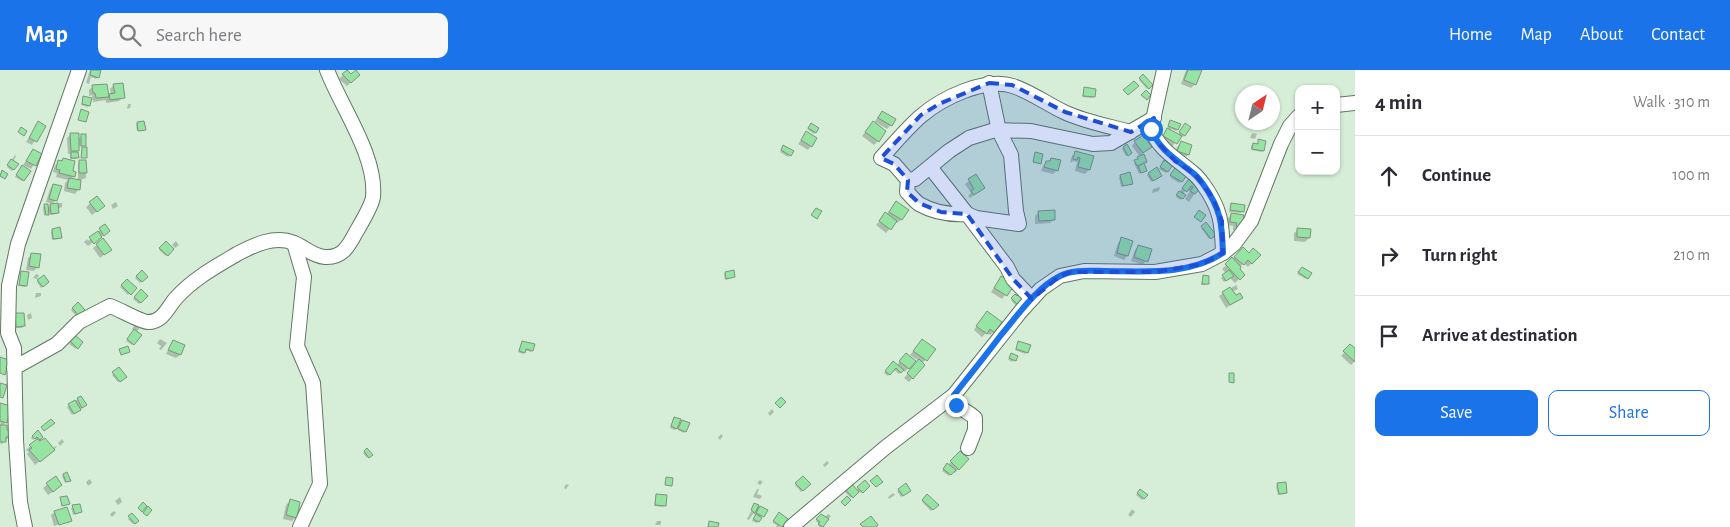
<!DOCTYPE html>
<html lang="en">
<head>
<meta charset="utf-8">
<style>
  :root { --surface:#fff; --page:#f7f7f7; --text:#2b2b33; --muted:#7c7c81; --line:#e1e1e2; --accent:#1a73e8 }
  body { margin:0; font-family:"Alegreya Sans",sans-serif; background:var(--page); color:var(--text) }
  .controls { position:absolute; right:15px; top:15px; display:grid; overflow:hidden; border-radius:10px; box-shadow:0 1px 4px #0004 }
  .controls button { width:45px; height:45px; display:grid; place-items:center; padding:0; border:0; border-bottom:1px solid var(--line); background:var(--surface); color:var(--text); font:25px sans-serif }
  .compass { position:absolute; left:1235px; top:15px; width:45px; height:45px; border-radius:50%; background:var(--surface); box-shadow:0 1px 4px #0004; rotate:35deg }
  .stop { position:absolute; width:15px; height:15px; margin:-11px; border:4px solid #1a73e8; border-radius:50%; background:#fff }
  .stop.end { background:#1a73e8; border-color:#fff; box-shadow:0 1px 5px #0008 }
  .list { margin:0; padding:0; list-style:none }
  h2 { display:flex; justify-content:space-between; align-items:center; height:65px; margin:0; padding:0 20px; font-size:21px }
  h2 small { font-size:16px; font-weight:400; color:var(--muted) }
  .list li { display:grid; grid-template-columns:32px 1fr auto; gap:15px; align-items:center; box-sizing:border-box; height:80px; padding:0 20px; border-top:1px solid var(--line) }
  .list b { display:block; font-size:19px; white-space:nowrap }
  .list em { font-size:16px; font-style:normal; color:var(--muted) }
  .actions { display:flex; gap:10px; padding:15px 20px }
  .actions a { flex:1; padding:11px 0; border:1px solid var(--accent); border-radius:10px; text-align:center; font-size:18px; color:var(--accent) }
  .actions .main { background:var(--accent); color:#fff }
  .icon { flex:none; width:28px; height:28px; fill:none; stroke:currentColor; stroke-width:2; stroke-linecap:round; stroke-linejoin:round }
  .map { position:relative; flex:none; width:1355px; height:457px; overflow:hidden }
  header { display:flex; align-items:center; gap:30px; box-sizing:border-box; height:70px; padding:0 25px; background:var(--accent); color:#fff }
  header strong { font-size:24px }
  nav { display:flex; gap:28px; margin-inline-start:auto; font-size:18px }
  .search { width:350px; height:45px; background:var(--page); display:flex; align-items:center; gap:12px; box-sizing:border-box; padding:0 18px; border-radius:10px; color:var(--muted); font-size:19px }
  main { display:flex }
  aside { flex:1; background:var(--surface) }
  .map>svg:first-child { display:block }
  .shadow { fill:#0003 }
  .building { fill:#96e4a1; stroke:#7e9480 }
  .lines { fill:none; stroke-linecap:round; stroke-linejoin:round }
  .minor-casing { stroke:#627764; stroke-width:16 }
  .minor { stroke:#fff; stroke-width:14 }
  .route { stroke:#1a73e8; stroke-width:6 }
  .marked { fill:#1d4ed8; fill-opacity:0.2; stroke:#1d4ed8; stroke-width:4; stroke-dasharray:10 6; stroke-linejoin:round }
</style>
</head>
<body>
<header>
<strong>Map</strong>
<div class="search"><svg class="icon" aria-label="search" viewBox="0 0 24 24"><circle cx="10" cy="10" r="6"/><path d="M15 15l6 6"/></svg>Search here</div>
<nav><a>Home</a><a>Map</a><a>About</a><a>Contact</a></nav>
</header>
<main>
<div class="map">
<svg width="1355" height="457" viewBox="0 0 1355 457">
  <rect width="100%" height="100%" fill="#d6eed8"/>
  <g class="shadow">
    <path d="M 90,0 L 100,0 L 98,7 L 96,9 L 91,7 L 89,14 L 86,13 Z"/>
    <path d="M 1186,0 L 1200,0 L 1195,14 L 1191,18 L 1181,14 Z"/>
    <path d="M 347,1 L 351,5 L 358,5 L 347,16 L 339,9 Z"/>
    <path d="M 1143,6 L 1152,15 L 1147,19 L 1139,10 Z"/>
    <path d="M 114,15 L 123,27 L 119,31 L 106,33 L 106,30 L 93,32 L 92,25 L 89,26 L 89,20 L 92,17 L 108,25 L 111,25 L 110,19 Z"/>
    <path d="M 1084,19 L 1094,26 L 1092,28 L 1082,27 Z"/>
    <path d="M 84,27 L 89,35 L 88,37 L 81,35 Z"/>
    <path d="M 128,34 L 131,34 L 130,38 L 127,39 Z"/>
    <path d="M 882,43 L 891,55 L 887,59 L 875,52 L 874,53 L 878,46 Z"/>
    <path d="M 1170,51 L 1177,60 L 1176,61 L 1171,59 L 1170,61 L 1178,65 L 1184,56 L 1184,65 L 1183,67 L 1180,65 L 1172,77 L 1160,70 L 1169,58 L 1167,58 Z"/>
    <path d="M 38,53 L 44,56 L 32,75 L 26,72 Z"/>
    <path d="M 137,53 L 144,59 L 143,61 L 137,61 L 136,54 Z"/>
    <path d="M 810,56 L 815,62 L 814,64 L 807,59 Z"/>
    <path d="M 869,57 L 878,71 L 874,75 L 862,66 Z"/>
    <path d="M 1252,63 L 1257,64 L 1255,69 L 1250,68 Z"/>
    <path d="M 71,64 L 78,69 L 81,66 L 85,75 L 78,77 L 78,80 L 75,83 L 77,88 L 76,89 L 70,89 L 70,84 L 68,84 L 67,68 Z"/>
    <path d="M 803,67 L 811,76 L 808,80 L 798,74 Z"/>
    <path d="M 1259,71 L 1263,80 L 1262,82 L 1251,80 L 1251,76 L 1253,74 L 1257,75 Z"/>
    <path d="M 1135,72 L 1147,80 L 1142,84 L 1145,91 L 1144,93 L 1144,102 L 1139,104 L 1134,93 L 1140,87 L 1132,76 Z"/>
    <path d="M 1181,73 L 1188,85 L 1184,88 L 1174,85 L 1177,77 Z"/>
    <path d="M 782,78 L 790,85 L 788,87 L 780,82 Z"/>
    <path d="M 1124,78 L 1129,85 L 1126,86 L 1122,79 Z"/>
    <path d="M 33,80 L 40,85 L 31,99 L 23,95 Z"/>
    <path d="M 1076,82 L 1092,87 L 1089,100 L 1085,104 L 1075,101 L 1077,92 L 1074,91 L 1070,93 L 1072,86 Z"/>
    <path d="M 15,85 L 16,86 L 13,92 L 13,99 L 12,101 L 7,97 Z"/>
    <path d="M 63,89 L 74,106 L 71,109 L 78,111 L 78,93 L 85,91 L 86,108 L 80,110 L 78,120 L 75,124 L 64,121 L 65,113 L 68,110 L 56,107 L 57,103 L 53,102 L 55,95 Z"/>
    <path d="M 1051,89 L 1057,100 L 1053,104 L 1041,101 L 1043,96 Z"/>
    <path d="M 1163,93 L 1171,96 L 1166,103 L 1159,99 Z"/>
    <path d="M 21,98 L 24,110 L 22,111 L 15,107 Z"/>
    <path d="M 1174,101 L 1185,106 L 1179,113 L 1170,107 Z"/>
    <path d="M 1149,104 L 1159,107 L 1151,112 L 1147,105 Z"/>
    <path d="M 976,106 L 984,118 L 970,128 L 968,126 L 971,123 L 965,114 Z"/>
    <path d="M 1121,106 L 1131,114 L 1121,117 L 1119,107 Z"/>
    <path d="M 1185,114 L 1199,117 L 1189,132 L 1185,129 L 1190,121 L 1187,119 L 1183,124 L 1184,126 L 1181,130 L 1176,127 Z"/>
    <path d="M 54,115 L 56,130 L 52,134 L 46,132 L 50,119 Z"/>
    <path d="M 1160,117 L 1159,121 L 1152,123 L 1153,119 Z"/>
    <path d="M 97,127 L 100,139 L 92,145 L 86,137 Z"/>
    <path d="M 116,132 L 118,136 L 113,139 L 111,135 Z"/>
    <path d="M 59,133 L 62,133 L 62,137 L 57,139 L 56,144 L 50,145 L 49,143 L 44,146 L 43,137 L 45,135 L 47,138 L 51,135 L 57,136 Z"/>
    <path d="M 1231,134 L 1242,141 L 1241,143 L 1229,142 Z"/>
    <path d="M 893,137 L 907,140 L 901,150 L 897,153 L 895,152 L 886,163 L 876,155 Z"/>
    <path d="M 1039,142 L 1054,149 L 1050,153 L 1035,154 L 1035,146 Z"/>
    <path d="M 1232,144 L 1241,156 L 1237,160 L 1233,160 L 1233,156 L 1227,155 L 1228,148 Z"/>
    <path d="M 1206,154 L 1214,165 L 1209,169 L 1201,158 Z"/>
    <path d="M 105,155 L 109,161 L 88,176 L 84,172 L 87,169 L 88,171 Z"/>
    <path d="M 52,160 L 60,167 L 59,169 L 52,170 L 51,162 Z"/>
    <path d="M 1298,160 L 1309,168 L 1305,172 L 1294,171 L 1294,163 Z"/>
    <path d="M 1122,169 L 1127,186 L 1124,190 L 1114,186 L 1118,173 Z"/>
    <path d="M 176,171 L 179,175 L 175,178 L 172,175 Z"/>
    <path d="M 166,173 L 173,179 L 166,186 L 159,180 Z"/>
    <path d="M 97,175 L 106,183 L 100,188 L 93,178 Z"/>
    <path d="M 1139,176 L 1146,191 L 1143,195 L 1131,191 L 1135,180 Z"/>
    <path d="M 1243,179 L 1249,184 L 1259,185 L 1248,197 L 1244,193 L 1238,199 L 1243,205 L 1235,213 L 1230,208 L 1224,212 L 1221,208 L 1227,204 L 1222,199 Z"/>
    <path d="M 32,184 L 37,197 L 34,201 L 26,200 L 28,188 Z"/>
    <path d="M 1300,200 L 1307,208 L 1306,209 L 1297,204 Z"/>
    <path d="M 22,202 L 26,216 L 25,217 L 18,216 Z"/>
    <path d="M 142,202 L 147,207 L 140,213 L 135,208 Z"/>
    <path d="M 725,203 L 734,207 L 725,210 L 724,204 Z"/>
    <path d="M 36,204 L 39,205 L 37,209 L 33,208 Z"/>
    <path d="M 1203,206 L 1207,214 L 1206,215 L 1201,215 Z"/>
    <path d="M 1001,207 L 1013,215 L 1002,229 L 991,222 Z"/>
    <path d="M 38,211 L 48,212 L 41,218 L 37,212 Z"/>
    <path d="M 127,211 L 135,218 L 128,225 L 120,217 Z"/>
    <path d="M 1236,215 L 1238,219 L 1232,222 L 1235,227 L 1241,228 L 1226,238 L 1219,226 Z"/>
    <path d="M 141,221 L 146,226 L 139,234 L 133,229 Z"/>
    <path d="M 36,223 L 41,223 L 41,226 L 35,228 Z"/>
    <path d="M 1015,226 L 1025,228 L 1016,236 L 1011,230 Z"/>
    <path d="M 78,234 L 83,240 L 76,246 L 71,240 Z"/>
    <path d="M 31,243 L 32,248 L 28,250 L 27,245 Z"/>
    <path d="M 16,245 L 24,256 L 22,258 L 15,258 L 14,246 Z"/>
    <path d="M 983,247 L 994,262 L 990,265 L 986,263 L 982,267 L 974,260 Z"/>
    <path d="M 135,255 L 140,258 L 136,262 L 140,265 L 132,275 L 126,271 L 134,260 L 132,259 Z"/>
    <path d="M 75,267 L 82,272 L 76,279 L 69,274 Z"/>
    <path d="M 160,269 L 167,273 L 161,280 L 159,279 L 161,276 L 157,273 Z"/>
    <path d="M 173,271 L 184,276 L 180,285 L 176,288 L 166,284 Z"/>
    <path d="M 522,272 L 532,281 L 531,282 L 525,280 L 523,284 L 518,282 Z"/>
    <path d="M 1019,272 L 1027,282 L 1025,284 L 1015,280 Z"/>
    <path d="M 919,274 L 934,279 L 922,294 L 924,295 L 909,312 L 904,308 L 919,291 L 910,285 Z"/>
    <path d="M 1350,276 L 1355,280 L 1355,291 L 1351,295 L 1341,286 Z"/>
    <path d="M 1011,284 L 1017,287 L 1013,292 L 1008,290 Z"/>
    <path d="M 902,288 L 908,298 L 905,302 L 903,300 L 899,304 L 893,299 L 888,306 L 884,303 L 893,292 L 897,295 Z"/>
    <path d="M 119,299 L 125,307 L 118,312 L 112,305 Z"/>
    <path d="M 78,329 L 84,337 L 72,345 L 67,337 Z"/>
    <path d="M 0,335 L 6,352 L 1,357 L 9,367 L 1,375 Z"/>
    <path d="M 772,339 L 774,342 L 770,346 L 768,343 Z"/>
    <path d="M 673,350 L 677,357 L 682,352 L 685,361 L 684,363 L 678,360 L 680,354 L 675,360 L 670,358 Z"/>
    <path d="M 721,364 L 723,366 L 720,370 L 718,368 Z"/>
    <path d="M 33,366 L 42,367 L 37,371 L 52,379 L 56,376 L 57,377 L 35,395 L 27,384 L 29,382 L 26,380 L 37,370 L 35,368 L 33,370 L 31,368 Z"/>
    <path d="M 62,369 L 64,372 L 60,376 L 58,373 Z"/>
    <path d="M 367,380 L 371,385 L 367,388 L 363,383 Z"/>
    <path d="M 960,383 L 967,389 L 955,403 L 953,401 L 949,406 L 942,401 Z"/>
    <path d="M 827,391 L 829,393 L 825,397 L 823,395 Z"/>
    <path d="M 63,405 L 69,410 L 65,413 L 62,406 Z"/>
    <path d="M 55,408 L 57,419 L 48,425 L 43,418 Z"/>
    <path d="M 803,408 L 809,414 L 801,422 L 795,415 Z"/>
    <path d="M 90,409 L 92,413 L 88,416 L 86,412 Z"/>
    <path d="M 760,410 L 763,412 L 760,415 L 757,413 Z"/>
    <path d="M 865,412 L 869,416 L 861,423 L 858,421 L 851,428 L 844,421 L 851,415 L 856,420 Z"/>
    <path d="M 566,414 L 569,415 L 566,419 L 564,418 Z"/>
    <path d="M 1278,414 L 1286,423 L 1285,424 L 1278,425 L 1276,416 Z"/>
    <path d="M 757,419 L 759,419 L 757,424 L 762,426 L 760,429 L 753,427 Z"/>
    <path d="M 899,420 L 908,422 L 901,427 L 897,421 Z"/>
    <path d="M 1140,421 L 1146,425 L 1142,430 L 1136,425 Z"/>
    <path d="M 893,423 L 895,425 L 889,429 L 888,427 Z"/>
    <path d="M 656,425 L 664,436 L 663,437 L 654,436 Z"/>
    <path d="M 927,426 L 937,435 L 931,441 L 922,432 Z"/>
    <path d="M 120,427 L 122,432 L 118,435 L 115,431 Z"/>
    <path d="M 290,431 L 296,447 L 292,451 L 283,449 L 286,435 Z"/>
    <path d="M 755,434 L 766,440 L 757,453 L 752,451 L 756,445 L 753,444 L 749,450 L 747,449 Z"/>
    <path d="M 73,437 L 81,442 L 73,445 L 71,438 Z"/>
    <path d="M 1132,439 L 1135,442 L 1131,447 L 1128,445 Z"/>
    <path d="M 114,441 L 116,443 L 112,447 L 110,444 Z"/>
    <path d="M 55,442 L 70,451 L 68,454 L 68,451 L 54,456 L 51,445 Z"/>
    <path d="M 828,444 L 831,446 L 821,457 L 820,457 L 818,456 L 819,454 L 816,451 L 821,445 L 824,448 Z"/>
    <path d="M 132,445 L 137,451 L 133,454 L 128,449 Z"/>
    <path d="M 777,445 L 786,449 L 780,457 L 776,457 L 777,455 L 773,453 Z"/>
    <path d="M 657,451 L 661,451 L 661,454 L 660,455 L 655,455 Z"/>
  </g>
  <g class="building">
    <path d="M 91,0 L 101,0 L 99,8 L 90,5 Z"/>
    <path d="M 347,0 L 351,4 L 356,0 L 360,5 L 351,13 L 342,4 Z"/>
    <path d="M 1188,0 L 1202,0 L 1196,15 L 1184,10 Z"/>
    <path d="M 1143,4 L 1153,15 L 1149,19 L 1139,8 Z"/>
    <path d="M 1134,11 L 1139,16 L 1128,25 L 1123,20 Z"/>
    <path d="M 123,13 L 125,28 L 110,30 L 109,24 L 115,23 L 113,14 Z"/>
    <path d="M 107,14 L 109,27 L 96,28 L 95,23 L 93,23 L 92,15 Z"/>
    <path d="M 1084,17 L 1096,19 L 1095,27 L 1083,26 Z"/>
    <path d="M 1146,20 L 1151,25 L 1147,30 L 1141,25 Z"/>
    <path d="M 83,26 L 92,28 L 90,36 L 82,34 Z"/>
    <path d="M 81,39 L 89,42 L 86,52 L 78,50 Z"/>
    <path d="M 882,41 L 896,49 L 892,56 L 878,48 Z"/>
    <path d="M 1170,50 L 1181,54 L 1178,60 L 1168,56 Z"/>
    <path d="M 38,51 L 46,56 L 37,72 L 29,68 Z"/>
    <path d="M 144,51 L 146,60 L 138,61 L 137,52 Z"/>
    <path d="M 873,51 L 886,61 L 879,72 L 865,62 Z"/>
    <path d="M 811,53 L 819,58 L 816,63 L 808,58 Z"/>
    <path d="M 1185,53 L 1191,57 L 1185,66 L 1179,62 Z"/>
    <path d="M 21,57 L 27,61 L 24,66 L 18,62 Z"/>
    <path d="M 1167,58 L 1182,66 L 1177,74 L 1163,66 Z"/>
    <path d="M 806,61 L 817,68 L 812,77 L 801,70 Z"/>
    <path d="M 70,63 L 79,63 L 79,81 L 71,81 Z"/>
    <rect x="81" y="64" width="5" height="12"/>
    <path d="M 1143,65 L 1152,77 L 1143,83 L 1134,71 Z"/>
    <path d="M 1258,69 L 1266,71 L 1264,81 L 1252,79 L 1253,73 L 1258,74 Z"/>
    <path d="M 1181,71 L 1192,75 L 1189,85 L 1177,81 Z"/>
    <path d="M 1127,74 L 1132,83 L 1128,86 L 1123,77 Z"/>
    <path d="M 783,75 L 794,81 L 791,86 L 781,80 Z"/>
    <path d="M 82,77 L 87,77 L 87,88 L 81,88 Z"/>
    <path d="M 33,79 L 42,84 L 36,96 L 26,91 Z"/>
    <path d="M 1075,81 L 1094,86 L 1090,100 L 1078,97 L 1080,88 L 1078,87 L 1077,90 L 1073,89 Z"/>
    <path d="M 71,82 L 78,82 L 79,88 L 71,88 Z"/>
    <path d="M 1035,82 L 1043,84 L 1041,94 L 1033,92 Z"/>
    <path d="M 1144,84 L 1147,92 L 1137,96 L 1134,90 L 1138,89 L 1137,87 Z"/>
    <path d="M 63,88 L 75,91 L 73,101 L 76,102 L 75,107 L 59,103 L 60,100 L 56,99 L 58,90 L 62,91 Z"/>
    <path d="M 1051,88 L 1061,90 L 1058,101 L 1044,97 L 1046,91 L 1050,91 Z"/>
    <path d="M 11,89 L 19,94 L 14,100 L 7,95 Z"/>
    <path d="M 79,90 L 86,90 L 87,103 L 79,103 Z"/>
    <path d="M 1164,90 L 1173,95 L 1168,102 L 1160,97 Z"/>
    <path d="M 1144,93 L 1147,101 L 1141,103 L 1138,96 Z"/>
    <path d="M 22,95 L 31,101 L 24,111 L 16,105 Z"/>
    <path d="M 1157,97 L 1162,106 L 1153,111 L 1148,103 Z"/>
    <path d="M 1175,98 L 1187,105 L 1182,112 L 1170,105 Z"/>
    <path d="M 2,100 L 8,104 L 5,109 L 0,106 Z"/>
    <path d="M 1130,102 L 1133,114 L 1123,116 L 1120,105 Z"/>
    <path d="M 976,104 L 985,118 L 974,125 L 971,121 L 974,119 L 968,109 Z"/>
    <path d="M 69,108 L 81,110 L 80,120 L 67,118 Z"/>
    <path d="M 1189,109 L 1201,117 L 1195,124 L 1190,121 L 1193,117 L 1191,116 L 1187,122 L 1182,118 Z"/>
    <path d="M 53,114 L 62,116 L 57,131 L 49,129 Z"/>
    <path d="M 1179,121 L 1186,125 L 1183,129 L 1176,125 Z"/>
    <path d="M 97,126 L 105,136 L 97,142 L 89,132 Z"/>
    <path d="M 896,131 L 909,140 L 902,150 L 889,142 Z"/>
    <path d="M 58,133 L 59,143 L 51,144 L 50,134 Z"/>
    <path d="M 1231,133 L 1245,135 L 1244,142 L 1230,140 Z"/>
    <path d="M 44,134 L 48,134 L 49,145 L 46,145 Z"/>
    <path d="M 816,138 L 822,141 L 817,149 L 811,145 Z"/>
    <path d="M 1055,140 L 1055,150 L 1039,151 L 1038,141 Z"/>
    <path d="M 1199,140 L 1206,145 L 1201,152 L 1194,147 Z"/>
    <path d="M 885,142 L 897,151 L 891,160 L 879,151 Z"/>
    <path d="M 1231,143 L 1244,145 L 1242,157 L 1236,156 L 1237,153 L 1230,152 Z"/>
    <path d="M 1206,152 L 1216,165 L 1211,169 L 1201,156 Z"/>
    <path d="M 105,154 L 110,161 L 104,166 L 99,158 Z"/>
    <path d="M 60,157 L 62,168 L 53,169 L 52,159 Z"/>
    <path d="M 1297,158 L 1311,159 L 1310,168 L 1297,167 Z"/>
    <path d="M 98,161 L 102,167 L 94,174 L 89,167 Z"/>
    <path d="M 1121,167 L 1133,171 L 1128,186 L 1117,183 Z"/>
    <path d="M 103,168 L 112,180 L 104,185 L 96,174 Z"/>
    <path d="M 166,171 L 174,179 L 168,186 L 159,178 Z"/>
    <path d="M 1138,175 L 1152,179 L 1148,192 L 1134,187 Z"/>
    <path d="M 1243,177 L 1249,183 L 1253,178 L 1261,185 L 1252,194 L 1248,190 L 1244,195 L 1234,187 Z"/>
    <path d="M 31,183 L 41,184 L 39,198 L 29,196 Z"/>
    <path d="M 1232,187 L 1241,197 L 1240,199 L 1245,205 L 1240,210 L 1225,194 Z"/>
    <path d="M 1302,197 L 1312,203 L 1308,209 L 1298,202 Z"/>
    <path d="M 142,200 L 148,207 L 142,212 L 136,206 Z"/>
    <path d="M 734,200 L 735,207 L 726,209 L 725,202 Z"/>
    <path d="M 1229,200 L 1234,206 L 1226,211 L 1222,205 Z"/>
    <path d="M 21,201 L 29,202 L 27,216 L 19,215 Z"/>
    <path d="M 44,205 L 49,212 L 43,217 L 37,210 Z"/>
    <path d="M 1203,205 L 1209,206 L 1209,214 L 1202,214 Z"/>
    <path d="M 1001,206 L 1015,214 L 1007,226 L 994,218 Z"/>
    <path d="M 127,209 L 137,218 L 131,225 L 121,215 Z"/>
    <path d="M 1230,217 L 1236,225 L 1240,223 L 1243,228 L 1230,235 L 1222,222 Z"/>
    <path d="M 141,219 L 148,226 L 141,233 L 134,227 Z"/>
    <path d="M 1021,222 L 1026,228 L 1018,235 L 1011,228 L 1015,224 L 1017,226 Z"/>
    <path d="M 78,232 L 85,240 L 79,246 L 72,238 Z"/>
    <path d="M 987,241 L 1002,252 L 995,263 L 990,259 L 987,264 L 976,256 Z"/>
    <path d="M 15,243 L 24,243 L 25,256 L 16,257 Z"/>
    <path d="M 134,259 L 142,265 L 134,275 L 127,269 Z"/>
    <path d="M 75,265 L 83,272 L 78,279 L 70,271 Z"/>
    <path d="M 922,269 L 936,279 L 927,291 L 913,281 Z"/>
    <path d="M 173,270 L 185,275 L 181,285 L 168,280 Z"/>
    <path d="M 522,271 L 535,274 L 533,281 L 526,279 L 525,283 L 519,281 Z"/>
    <path d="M 1018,271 L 1031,275 L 1028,283 L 1016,279 Z"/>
    <path d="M 1350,274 L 1355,278 L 1355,292 L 1343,281 Z"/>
    <path d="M 128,276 L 130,282 L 121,285 L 119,279 Z"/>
    <path d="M 906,283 L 916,291 L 909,299 L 899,291 Z"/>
    <path d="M 1011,283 L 1018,286 L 1016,291 L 1009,288 Z"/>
    <path d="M 0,287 L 9,290 L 5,305 L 0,303 Z"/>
    <path d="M 919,289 L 925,295 L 913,309 L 907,303 Z"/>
    <path d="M 893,291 L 904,300 L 901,303 L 896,298 L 890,305 L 885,301 Z"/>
    <path d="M 119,297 L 127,307 L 120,312 L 112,302 Z"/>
    <path d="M 1229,303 L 1234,303 L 1234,313 L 1229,312 Z"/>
    <path d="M 0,313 L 7,315 L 3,328 L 0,327 Z"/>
    <path d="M 81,326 L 87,335 L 82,338 L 77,328 Z"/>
    <path d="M 781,327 L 786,332 L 780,338 L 775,333 Z"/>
    <path d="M 75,330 L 81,340 L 74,344 L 68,334 Z"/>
    <path d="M 0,333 L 11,336 L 7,353 L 0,351 Z"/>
    <path d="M 674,347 L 681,349 L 677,359 L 671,356 Z"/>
    <path d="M 51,349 L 55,353 L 44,361 L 41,357 Z"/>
    <path d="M 682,350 L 690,353 L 686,362 L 678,359 Z"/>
    <path d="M 0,355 L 7,355 L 7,360 L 11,360 L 10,367 L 6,367 L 6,372 L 0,372 Z"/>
    <path d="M 38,360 L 43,367 L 40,370 L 37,367 L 35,369 L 32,366 Z"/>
    <path d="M 45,368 L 55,380 L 40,392 L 29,380 L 32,378 L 29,375 L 37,369 L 40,371 Z"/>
    <path d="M 367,378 L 373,385 L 369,388 L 364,381 Z"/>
    <path d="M 960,381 L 969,389 L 959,400 L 950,391 Z"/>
    <path d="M 947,393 L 956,400 L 951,405 L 943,399 Z"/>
    <path d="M 67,402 L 71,411 L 66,412 L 63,404 Z"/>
    <path d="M 877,405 L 883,412 L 876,417 L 870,411 Z"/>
    <path d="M 56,406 L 62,415 L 53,422 L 46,413 Z"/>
    <path d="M 803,406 L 811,414 L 803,421 L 795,413 Z"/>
    <path d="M 666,407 L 673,408 L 672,416 L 665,415 Z"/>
    <path d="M 865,410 L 870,416 L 863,423 L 857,417 Z"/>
    <path d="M 1286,412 L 1287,423 L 1279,424 L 1277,413 Z"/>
    <path d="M 851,413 L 859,422 L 853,428 L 845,419 Z"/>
    <path d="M 906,413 L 911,421 L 903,426 L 898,419 Z"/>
    <path d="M 1140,419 L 1148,425 L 1144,429 L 1137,423 Z"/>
    <path d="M 656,424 L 667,425 L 666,436 L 655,435 Z"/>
    <path d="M 927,424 L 939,435 L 933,440 L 922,430 Z"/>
    <path d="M 67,426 L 70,434 L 62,436 L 60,427 Z"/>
    <path d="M 847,426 L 851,430 L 845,436 L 841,432 Z"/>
    <path d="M 290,429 L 300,432 L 297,448 L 286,445 Z"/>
    <path d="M 143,432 L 147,436 L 142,442 L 138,438 Z"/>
    <path d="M 754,433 L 759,435 L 755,443 L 751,440 Z"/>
    <path d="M 80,434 L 82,442 L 75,444 L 72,435 Z"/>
    <path d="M 148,436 L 152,440 L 147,446 L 143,443 Z"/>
    <path d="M 760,436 L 768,440 L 764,447 L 756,443 Z"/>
    <path d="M 67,437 L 72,451 L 59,455 L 54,441 Z"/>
    <path d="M 779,442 L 788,449 L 782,457 L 773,451 Z"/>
    <path d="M 132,443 L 139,451 L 135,454 L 128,446 Z"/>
    <path d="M 756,444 L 762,448 L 759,452 L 753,449 Z"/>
    <path d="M 821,444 L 829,449 L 823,457 L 818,454 L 820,452 L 816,449 Z"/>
    <path d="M 871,446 L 878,455 L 876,457 L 863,457 L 860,454 Z"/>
    <path d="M 709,451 L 719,453 L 718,457 L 708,457 Z"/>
  </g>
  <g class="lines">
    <g class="minor-casing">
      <g id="minor">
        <path d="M 1164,0 L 1151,59 C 1159,80 1177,89 1193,103 C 1197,106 1200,110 1203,114 C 1221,139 1222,153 1223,183"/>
        <path d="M 1336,35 L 1355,33"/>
        <path d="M 1131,62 C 1109,56 1085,52 1064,42 C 1047,34 1031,22 1013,16 C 985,7 942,28 921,46 C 907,58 894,74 881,88 L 894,94 L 908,110 L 915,109 L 949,81 L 969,68 L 995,60 L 1031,61 L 1093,74 L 1111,73 L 1154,48"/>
        <path d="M 930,97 L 967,144 L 976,148 L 1019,154 L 1016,141 L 1011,85 L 999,61 L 989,13"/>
        <path d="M 908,110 L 907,122 C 911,126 915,131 919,134 C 933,142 951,145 967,144 L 1007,197 L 1013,209 L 1032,229"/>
        <path d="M 294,173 L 304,207 L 297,276 L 313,313 L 320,414 L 300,457"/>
        <path d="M 14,298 L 57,274 L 79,252 L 110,236 C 119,239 141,252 148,252 C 163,252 168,237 176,228 C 193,209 215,197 237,184 C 254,175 274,165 294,173 C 305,177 312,186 325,187 C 342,188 348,177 355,164 C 360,155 372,136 373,127 C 377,86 341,37 327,0"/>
        <path d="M 954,325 C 954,338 967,340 975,348 L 975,360 L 968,378"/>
        <path d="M 25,457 L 20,432 L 16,370 L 14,278 L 8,263 L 9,216 L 18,174 L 79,0"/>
        <path d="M 791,457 L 886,377 L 954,325 L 1021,241 L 1041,219 L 1060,206 L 1084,201 L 1155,202 L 1202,194 L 1223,183 L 1234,174 L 1251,151 L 1281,74 L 1290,56 L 1299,46"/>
      </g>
    </g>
    <use href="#minor" class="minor"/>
  </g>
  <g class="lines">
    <path class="route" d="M 956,335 L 954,331 L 954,325 C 970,305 986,285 1001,265 C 1018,245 1036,218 1060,206 C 1073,199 1090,201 1105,201 C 1144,201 1188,206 1223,183 C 1222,153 1221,139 1203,114 C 1200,110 1197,106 1193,103 C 1177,90 1159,80 1151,59"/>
  </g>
  <path class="marked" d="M 989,13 L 1012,15 L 1065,42 L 1131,62 L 1154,48 L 1151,59 L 1154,68 L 1175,91 L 1195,104 L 1213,128 L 1222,151 L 1223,183 L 1202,194 L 1155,202 L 1071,202 L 1060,206 L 1032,229 L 1013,209 L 967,144 L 941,142 L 919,133 L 907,122 L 908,110 L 894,94 L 881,88 L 921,45 L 939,34 Z"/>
</svg>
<div class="controls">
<button>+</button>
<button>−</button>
</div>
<svg class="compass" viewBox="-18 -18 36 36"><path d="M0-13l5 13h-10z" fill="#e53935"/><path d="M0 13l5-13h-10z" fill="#7c7c81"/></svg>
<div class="stop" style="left:1151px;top:59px"></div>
<div class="stop end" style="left:956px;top:335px"></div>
</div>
<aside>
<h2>4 min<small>Walk · 310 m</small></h2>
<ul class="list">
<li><svg class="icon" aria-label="ahead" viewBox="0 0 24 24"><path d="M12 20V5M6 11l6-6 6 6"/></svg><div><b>Continue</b></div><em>100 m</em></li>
<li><svg class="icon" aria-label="right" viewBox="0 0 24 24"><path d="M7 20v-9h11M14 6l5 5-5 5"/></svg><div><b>Turn right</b></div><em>210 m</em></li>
<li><svg class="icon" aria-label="arrive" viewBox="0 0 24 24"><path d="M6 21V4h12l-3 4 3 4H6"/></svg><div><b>Arrive at destination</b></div></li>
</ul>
<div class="actions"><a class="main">Save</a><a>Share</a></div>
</aside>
</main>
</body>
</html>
